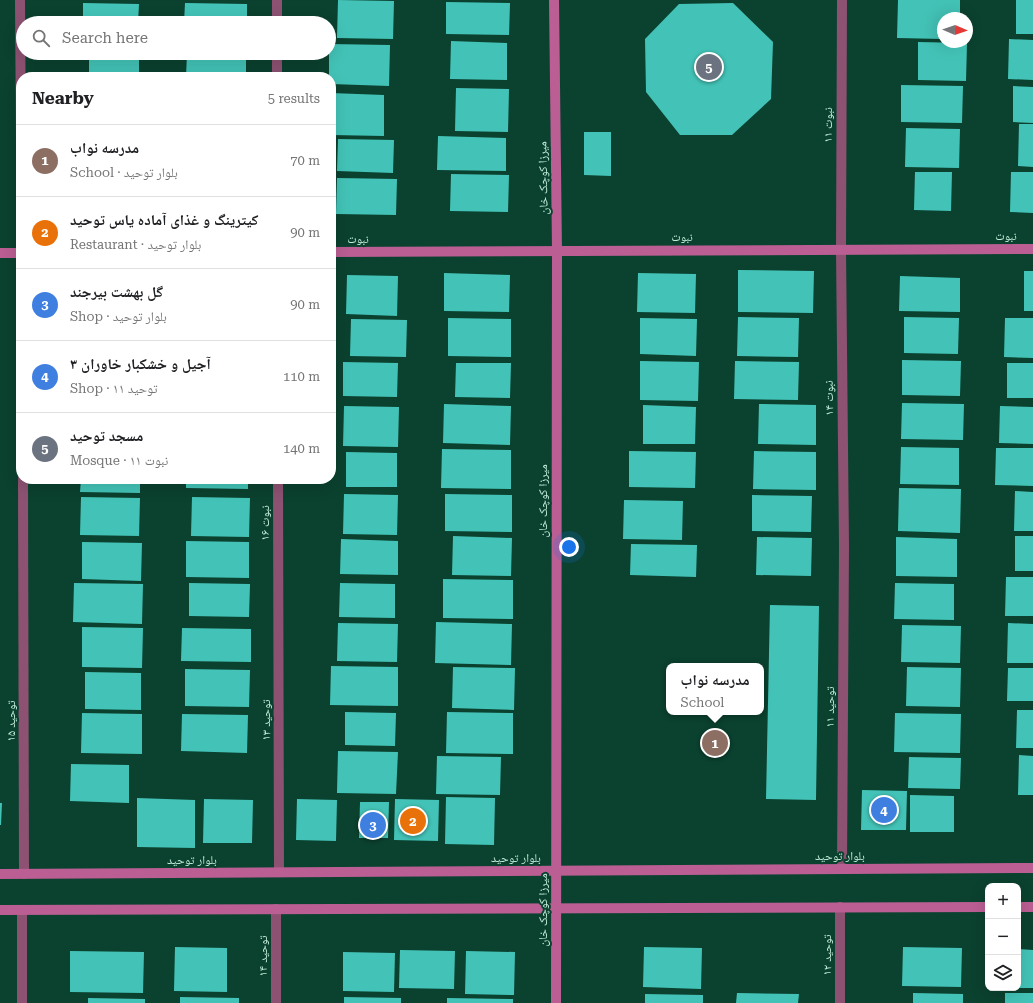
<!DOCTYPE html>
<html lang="en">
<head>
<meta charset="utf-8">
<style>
  :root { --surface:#fff; --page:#f2f2f2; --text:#202124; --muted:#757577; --line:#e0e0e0; --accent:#ea580c }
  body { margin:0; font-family:"Roboto Serif","Noto Naskh Arabic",serif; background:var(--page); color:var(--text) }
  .controls { position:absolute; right:12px; bottom:12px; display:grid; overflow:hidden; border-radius:8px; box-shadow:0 4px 16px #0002 }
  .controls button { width:36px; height:36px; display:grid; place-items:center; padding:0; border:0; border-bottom:1px solid var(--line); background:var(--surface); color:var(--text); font:20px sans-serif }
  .compass { position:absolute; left:937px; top:12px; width:36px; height:36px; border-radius:50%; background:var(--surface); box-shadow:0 4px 16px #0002; rotate:92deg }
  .you { position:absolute; left:569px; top:547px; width:14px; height:14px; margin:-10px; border:3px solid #fff; border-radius:50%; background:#1a73e8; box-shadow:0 0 0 6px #1a73e833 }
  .badge { display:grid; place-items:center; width:26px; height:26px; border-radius:50%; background:var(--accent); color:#fff; font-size:13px; font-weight:700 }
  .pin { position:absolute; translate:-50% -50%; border:2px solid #fff; box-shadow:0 1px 4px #0006 }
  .popup { position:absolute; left:666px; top:663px; width:98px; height:52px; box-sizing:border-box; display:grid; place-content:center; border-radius:8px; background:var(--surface); filter:drop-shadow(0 1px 3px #0005); font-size:13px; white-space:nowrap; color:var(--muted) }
  .popup b { font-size:15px; color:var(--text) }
  .popup::after { content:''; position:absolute; left:50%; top:100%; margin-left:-8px; border:8px solid transparent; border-top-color:var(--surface) }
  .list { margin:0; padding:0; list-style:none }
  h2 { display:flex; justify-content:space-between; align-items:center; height:52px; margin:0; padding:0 16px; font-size:17px }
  h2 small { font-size:13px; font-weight:400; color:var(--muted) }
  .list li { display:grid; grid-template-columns:26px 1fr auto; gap:12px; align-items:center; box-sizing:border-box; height:72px; padding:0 16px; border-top:1px solid var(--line) }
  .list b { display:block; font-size:15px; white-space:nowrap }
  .list p { margin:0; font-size:13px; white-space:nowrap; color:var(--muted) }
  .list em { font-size:13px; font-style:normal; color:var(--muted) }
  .icon { flex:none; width:22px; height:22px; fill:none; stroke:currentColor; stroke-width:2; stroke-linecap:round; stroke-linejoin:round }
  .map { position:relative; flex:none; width:1033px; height:1003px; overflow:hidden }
  .search { position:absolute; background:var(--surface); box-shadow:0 4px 16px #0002; left:16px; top:16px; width:320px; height:44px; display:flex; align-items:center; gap:10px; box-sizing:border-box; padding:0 14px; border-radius:22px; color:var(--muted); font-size:15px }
  .panel { position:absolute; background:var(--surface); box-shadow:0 4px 16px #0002; left:16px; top:72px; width:320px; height:412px; border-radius:16px }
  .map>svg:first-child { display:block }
  .building { fill:#43c3b7 }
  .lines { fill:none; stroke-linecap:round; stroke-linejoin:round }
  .street { stroke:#8d5272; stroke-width:10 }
  .secondary { stroke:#bb5e93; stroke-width:10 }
  .labels { text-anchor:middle; stroke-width:4; stroke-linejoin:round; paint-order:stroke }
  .street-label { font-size:12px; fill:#c0ecd8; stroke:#0b412f }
</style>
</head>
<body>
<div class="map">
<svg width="1033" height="1003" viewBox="0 0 1033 1003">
  <rect width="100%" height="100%" fill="#0b412f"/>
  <g class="building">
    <path d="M 338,0 L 394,1 L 393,39 L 337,38 Z"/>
    <path d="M 898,0 L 960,0 L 960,18 L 943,18 L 943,39 L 897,38 Z"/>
    <rect x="1016" y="0" width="17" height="34"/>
    <path d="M 446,2 L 510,3 L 509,35 L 446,34 Z"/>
    <path d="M 83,3 L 139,4 L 138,23 L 83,23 Z"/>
    <path d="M 185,3 L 247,4 L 247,23 L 184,23 Z"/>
    <path d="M 733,3 L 773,42 L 771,99 L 732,135 L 680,135 L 646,92 L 645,39 L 679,4 Z"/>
    <path d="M 1009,39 L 1033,40 L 1033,80 L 1008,79 Z"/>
    <path d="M 451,41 L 507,43 L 507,80 L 450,79 Z"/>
    <path d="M 918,42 L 967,43 L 966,81 L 918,80 Z"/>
    <path d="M 329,44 L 390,45 L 389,86 L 331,84 L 331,77 L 329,77 Z"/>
    <rect x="89" y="53" width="50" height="24"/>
    <path d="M 187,53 L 246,53 L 246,77 L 186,77 Z"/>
    <path d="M 901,85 L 963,86 L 962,123 L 901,122 Z"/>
    <path d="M 1013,86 L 1033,87 L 1033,123 L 1013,122 Z"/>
    <path d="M 456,88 L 509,89 L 508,132 L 455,131 Z"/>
    <path d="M 331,93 L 384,95 L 384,136 L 331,135 Z"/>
    <path d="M 1019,124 L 1033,124 L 1033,167 L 1018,166 Z"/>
    <path d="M 906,128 L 960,129 L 959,168 L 905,167 Z"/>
    <path d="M 584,132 L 611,132 L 611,176 L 584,175 Z"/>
    <path d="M 438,136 L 506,138 L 506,171 L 437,170 Z"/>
    <path d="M 338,139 L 394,140 L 393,173 L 337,171 Z"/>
    <path d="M 915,172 L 952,172 L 951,211 L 914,210 Z"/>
    <path d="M 1011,172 L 1033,172 L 1033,213 L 1010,212 Z"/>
    <path d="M 451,174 L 509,175 L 508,212 L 450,211 Z"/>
    <path d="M 337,178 L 397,179 L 396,215 L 336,214 Z"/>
    <path d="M 738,270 L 814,271 L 813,313 L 738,312 Z"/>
    <rect x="1024" y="271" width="9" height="40"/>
    <path d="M 444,273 L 510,275 L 509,312 L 444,311 Z"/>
    <path d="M 638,273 L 696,274 L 695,313 L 637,312 Z"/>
    <path d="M 347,275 L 398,276 L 397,316 L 346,314 Z"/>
    <path d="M 900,276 L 960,278 L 960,312 L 899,311 Z"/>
    <path d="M 738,317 L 799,318 L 798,357 L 737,356 Z"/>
    <path d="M 904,317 L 959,318 L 958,354 L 904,353 Z"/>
    <path d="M 448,318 L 511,319 L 511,357 L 448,356 Z"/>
    <path d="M 640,318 L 697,319 L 696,356 L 640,354 Z"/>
    <path d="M 1005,318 L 1033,318 L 1033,358 L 1004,357 Z"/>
    <path d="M 351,319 L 407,320 L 406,357 L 350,356 Z"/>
    <path d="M 902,360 L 961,361 L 960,396 L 902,395 Z"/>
    <path d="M 640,361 L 699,362 L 698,401 L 640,400 Z"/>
    <path d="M 735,361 L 799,362 L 798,400 L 734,399 Z"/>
    <path d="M 343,362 L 398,363 L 397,397 L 343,396 Z"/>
    <path d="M 456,363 L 511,363 L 510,398 L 455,397 Z"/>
    <rect x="1007" y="363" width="26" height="35"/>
    <path d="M 902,403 L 964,404 L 963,440 L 901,439 Z"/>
    <path d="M 444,404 L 511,406 L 510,445 L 443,443 Z"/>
    <path d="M 759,404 L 816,405 L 816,445 L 758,444 Z"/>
    <path d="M 643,405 L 696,407 L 695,444 L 643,444 Z"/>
    <path d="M 344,406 L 399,407 L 398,447 L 343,446 Z"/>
    <path d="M 1000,406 L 1033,407 L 1033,444 L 999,443 Z"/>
    <path d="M 901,447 L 959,448 L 959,485 L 900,484 Z"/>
    <path d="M 996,448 L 1033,448 L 1033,486 L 995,485 Z"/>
    <path d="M 442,449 L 511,450 L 511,489 L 441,488 Z"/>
    <path d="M 629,451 L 696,452 L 695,488 L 629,487 Z"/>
    <path d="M 754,451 L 816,452 L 816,490 L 753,489 Z"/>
    <path d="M 346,452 L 397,453 L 397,487 L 346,487 Z"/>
    <path d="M 81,479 L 140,479 L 140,493 L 80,492 Z"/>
    <path d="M 186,479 L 248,479 L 248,489 L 186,488 Z"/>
    <path d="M 899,488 L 961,489 L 960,533 L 898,531 Z"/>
    <path d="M 1015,491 L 1033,492 L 1033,531 L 1014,531 Z"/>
    <path d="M 344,494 L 398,495 L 397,535 L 343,534 Z"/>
    <path d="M 445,494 L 512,495 L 512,532 L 445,531 Z"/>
    <path d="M 752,495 L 812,496 L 811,532 L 752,531 Z"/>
    <path d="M 81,497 L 140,498 L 139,536 L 80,535 Z"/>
    <path d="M 192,497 L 250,498 L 249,537 L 191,536 Z"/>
    <path d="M 624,500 L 683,501 L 682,540 L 623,539 Z"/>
    <path d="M 453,536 L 512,538 L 511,576 L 452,575 Z"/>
    <rect x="1015" y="536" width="18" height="35"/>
    <path d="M 757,537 L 812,538 L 811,576 L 756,575 Z"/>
    <path d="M 896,537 L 957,539 L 957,577 L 896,576 Z"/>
    <path d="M 341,539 L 398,541 L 398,575 L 340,574 Z"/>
    <path d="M 186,541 L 249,542 L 249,578 L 186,577 Z"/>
    <path d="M 82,542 L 142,543 L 141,581 L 82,579 Z"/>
    <path d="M 631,544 L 697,545 L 696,577 L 630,575 Z"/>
    <path d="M 1006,577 L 1033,577 L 1033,616 L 1005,616 Z"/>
    <path d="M 443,579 L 513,580 L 513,619 L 443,618 Z"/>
    <path d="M 74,583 L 143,584 L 142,624 L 73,622 Z"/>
    <path d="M 189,583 L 250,584 L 249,617 L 189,616 Z"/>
    <path d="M 340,583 L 395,584 L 395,618 L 339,617 Z"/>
    <path d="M 895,583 L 954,584 L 954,620 L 894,619 Z"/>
    <path d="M 770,605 L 819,606 L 816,800 L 766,799 Z"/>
    <path d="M 436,622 L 512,624 L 511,665 L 435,663 Z"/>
    <path d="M 338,623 L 398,624 L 397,662 L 337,661 Z"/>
    <path d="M 1008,623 L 1033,624 L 1033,663 L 1007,663 Z"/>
    <path d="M 902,625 L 961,626 L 960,663 L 901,662 Z"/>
    <path d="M 82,627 L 143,628 L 142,668 L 82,667 Z"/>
    <path d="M 182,628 L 251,629 L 251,662 L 181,661 Z"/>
    <path d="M 331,666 L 398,667 L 398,706 L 330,705 Z"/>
    <path d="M 453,667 L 515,668 L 514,710 L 452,708 Z"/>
    <path d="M 907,667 L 961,668 L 960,707 L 906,706 Z"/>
    <path d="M 1008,668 L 1033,668 L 1033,701 L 1007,701 Z"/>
    <path d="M 185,669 L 250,670 L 249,707 L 185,706 Z"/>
    <path d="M 85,672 L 141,673 L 141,710 L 85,709 Z"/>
    <path d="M 1017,710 L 1033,710 L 1033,748 L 1016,748 Z"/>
    <path d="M 345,712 L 396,713 L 395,746 L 345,745 Z"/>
    <path d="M 447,712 L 513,713 L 513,754 L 446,753 Z"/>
    <path d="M 82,713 L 142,714 L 142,754 L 81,753 Z"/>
    <path d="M 895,713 L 961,714 L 960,753 L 894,752 Z"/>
    <path d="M 182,714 L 248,715 L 247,753 L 181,751 Z"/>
    <path d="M 338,751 L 398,752 L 396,794 L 337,793 Z"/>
    <path d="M 1019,755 L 1033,756 L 1033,795 L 1018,795 Z"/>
    <path d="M 437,756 L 501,757 L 500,795 L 436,794 Z"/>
    <path d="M 909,757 L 961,758 L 960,789 L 908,788 Z"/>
    <path d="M 71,764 L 129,765 L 129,803 L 70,801 Z"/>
    <path d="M 862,790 L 907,791 L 906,830 L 861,830 Z"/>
    <path d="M 910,795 L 954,796 L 954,832 L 910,832 Z"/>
    <path d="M 446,797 L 495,798 L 494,845 L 445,844 Z"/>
    <path d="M 137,798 L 195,800 L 195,848 L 137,847 Z"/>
    <path d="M 204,799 L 253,800 L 252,843 L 203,843 Z"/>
    <path d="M 297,799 L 337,800 L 336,841 L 296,840 Z"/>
    <path d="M 395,799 L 439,800 L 438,841 L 394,840 Z"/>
    <path d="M 360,802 L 389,802 L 388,838 L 359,838 Z"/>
    <path d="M 0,803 L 2,803 L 1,825 L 0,825 Z"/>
    <path d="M 175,947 L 227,948 L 227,992 L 174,991 Z"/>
    <path d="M 644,947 L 702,948 L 701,989 L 643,987 Z"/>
    <path d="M 903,947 L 962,948 L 961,987 L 902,986 Z"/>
    <path d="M 1018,949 L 1033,950 L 1033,988 L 1018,988 Z"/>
    <path d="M 400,950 L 455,951 L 454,989 L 399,988 Z"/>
    <path d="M 70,951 L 144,952 L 143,993 L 70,992 Z"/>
    <path d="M 466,951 L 515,952 L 514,995 L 465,994 Z"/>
    <path d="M 343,952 L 395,953 L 394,992 L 343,991 Z"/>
    <path d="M 737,993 L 799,994 L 798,1003 L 736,1003 Z"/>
    <path d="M 913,993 L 963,994 L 963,1003 L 913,1003 Z"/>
    <rect x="1005" y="993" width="28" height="10"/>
    <path d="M 645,994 L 703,995 L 703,1003 L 645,1003 Z"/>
    <path d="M 180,997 L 239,998 L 239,1003 L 180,1003 Z"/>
    <path d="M 344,997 L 401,998 L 401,1003 L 344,1003 Z"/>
    <path d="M 88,998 L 145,999 L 145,1003 L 88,1003 Z"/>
    <path d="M 447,998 L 513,999 L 513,1003 L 447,1003 Z"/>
  </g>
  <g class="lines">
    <g class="street">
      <path d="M 20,0 L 21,142"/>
      <path d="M 277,0 L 277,23"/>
      <path d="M 842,0 L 841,250 L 844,546 L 842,869"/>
      <path d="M 277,53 L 277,77"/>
      <path d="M 23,479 L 24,874"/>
      <path d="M 278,479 L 279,872"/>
      <path d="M 840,907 L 840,1003"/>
      <path d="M 276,909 L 276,1003"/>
      <path d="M 22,910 L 22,1003"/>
    </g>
    <g class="secondary">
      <path d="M 554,0 L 557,251 L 556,1003"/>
      <path d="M 331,252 L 1033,249"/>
      <path d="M 0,253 L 21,253"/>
      <path d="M 0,874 L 1033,868"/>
      <path d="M 1018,907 L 1033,907"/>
      <path d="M 0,910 L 988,907"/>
    </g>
  </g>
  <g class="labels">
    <g class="street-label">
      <text transform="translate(828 125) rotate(-90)" y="4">نبوت ۱۱</text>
      <text transform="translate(543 178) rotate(-91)" y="4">میرزا کوچک خان</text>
      <text x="1006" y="240">نبوت</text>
      <text x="682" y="241">نبوت</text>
      <text x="358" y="243">نبوت</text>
      <text transform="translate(829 398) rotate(-91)" y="4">نبوت ۱۴</text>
      <text transform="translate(543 501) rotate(-90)" y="4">میرزا کوچک خان</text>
      <text transform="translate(265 523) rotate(-90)" y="4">نبوت ۱۶</text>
      <text transform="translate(830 707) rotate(-90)" y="4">توحید ۱۱</text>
      <text transform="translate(266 720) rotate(-90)" y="4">توحید ۱۳</text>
      <text transform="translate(11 721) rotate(-90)" y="4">توحید ۱۵</text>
      <text x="840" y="860">بلوار توحید</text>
      <text x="516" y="862">بلوار توحید</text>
      <text x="192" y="864">بلوار توحید</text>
      <text transform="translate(543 910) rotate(-90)" y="4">میرزا کوچک خان</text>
      <text transform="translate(827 955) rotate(-90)" y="4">توحید ۱۲</text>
      <text transform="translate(263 956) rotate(-90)" y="4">توحید ۱۴</text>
    </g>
  </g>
</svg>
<div class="controls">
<button>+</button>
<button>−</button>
<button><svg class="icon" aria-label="layers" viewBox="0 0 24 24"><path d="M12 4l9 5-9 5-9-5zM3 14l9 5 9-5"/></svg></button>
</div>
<svg class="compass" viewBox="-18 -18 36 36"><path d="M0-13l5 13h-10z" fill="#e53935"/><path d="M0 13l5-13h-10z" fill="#757577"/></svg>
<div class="you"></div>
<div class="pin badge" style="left:715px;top:743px;background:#8d6e63">1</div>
<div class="popup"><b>مدرسه نواب</b>School</div>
<div class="pin badge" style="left:413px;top:821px;background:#e8710a">2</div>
<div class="pin badge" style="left:373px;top:825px;background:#3f7fe0">3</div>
<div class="pin badge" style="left:884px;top:810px;background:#3f7fe0">4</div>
<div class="pin badge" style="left:709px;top:67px;background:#6b7280">5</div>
<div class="search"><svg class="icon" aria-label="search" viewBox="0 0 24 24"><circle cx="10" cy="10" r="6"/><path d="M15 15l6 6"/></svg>Search here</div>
<section class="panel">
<h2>Nearby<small>5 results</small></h2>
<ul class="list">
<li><span class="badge" style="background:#8d6e63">1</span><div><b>مدرسه نواب</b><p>School · بلوار توحید</p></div><em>70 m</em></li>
<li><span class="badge" style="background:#e8710a">2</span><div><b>کیترینگ و غذای آماده یاس توحید</b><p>Restaurant · بلوار توحید</p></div><em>90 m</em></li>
<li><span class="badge" style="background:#3f7fe0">3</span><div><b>گل بهشت بیرجند</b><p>Shop · بلوار توحید</p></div><em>90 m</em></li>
<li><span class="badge" style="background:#3f7fe0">4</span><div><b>آجیل و خشکبار خاوران ۳</b><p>Shop · توحید ۱۱</p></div><em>110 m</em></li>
<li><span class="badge" style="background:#6b7280">5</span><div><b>مسجد توحید</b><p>Mosque · نبوت ۱۱</p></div><em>140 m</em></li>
</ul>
</section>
</div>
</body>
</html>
